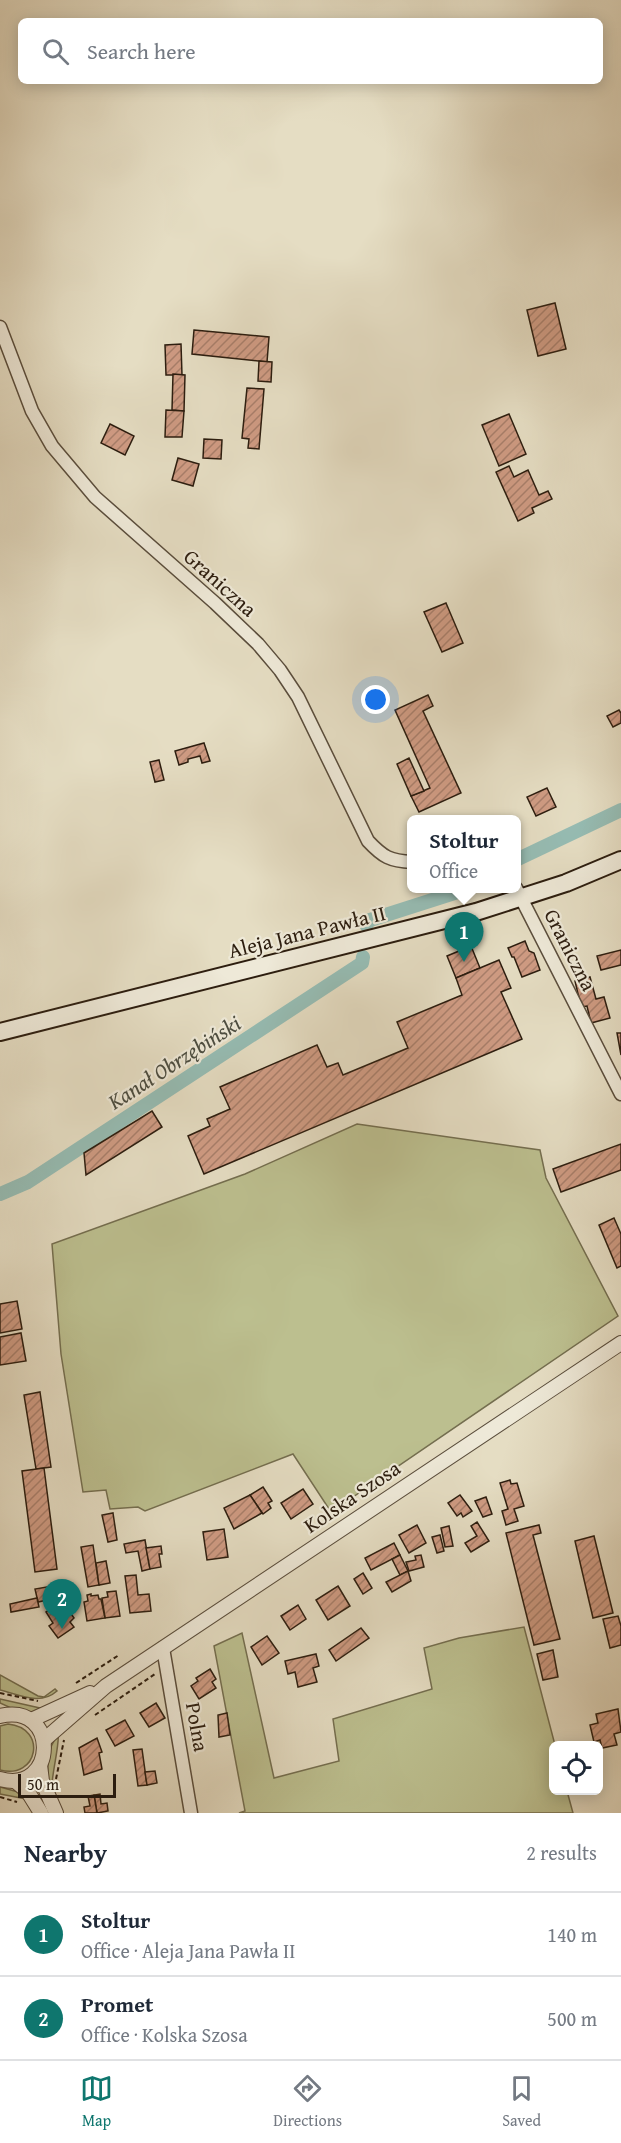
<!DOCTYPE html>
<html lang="en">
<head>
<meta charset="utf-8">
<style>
  :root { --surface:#fff; --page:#f6f6f7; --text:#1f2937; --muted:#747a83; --line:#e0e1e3; --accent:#0f766e }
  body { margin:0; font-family:"Gentium Book Plus",serif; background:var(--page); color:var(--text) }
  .controls { position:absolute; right:18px; bottom:18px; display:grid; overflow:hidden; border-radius:9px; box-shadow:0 3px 15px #0003 }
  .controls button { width:54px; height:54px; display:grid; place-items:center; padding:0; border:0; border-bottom:2px solid var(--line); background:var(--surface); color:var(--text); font:30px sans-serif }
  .scale { position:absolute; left:18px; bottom:15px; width:98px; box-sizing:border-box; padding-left:6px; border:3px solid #2c1d0f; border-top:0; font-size:16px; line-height:21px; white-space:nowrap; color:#2c1d0f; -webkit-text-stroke:4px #eee9d8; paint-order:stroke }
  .you { position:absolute; left:376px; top:700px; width:21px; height:21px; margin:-15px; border:4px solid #fff; border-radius:50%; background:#1a73e8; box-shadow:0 0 0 9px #1a73e833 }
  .badge { display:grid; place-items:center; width:39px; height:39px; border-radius:50%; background:var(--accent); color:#fff; font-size:20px; font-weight:700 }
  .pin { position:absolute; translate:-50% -50px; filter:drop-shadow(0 2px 3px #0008) }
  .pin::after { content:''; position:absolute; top:32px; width:21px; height:18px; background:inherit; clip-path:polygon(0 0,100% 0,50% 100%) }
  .popup { position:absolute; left:407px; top:815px; width:114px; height:78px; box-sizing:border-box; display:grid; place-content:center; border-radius:9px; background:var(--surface); filter:drop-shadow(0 2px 4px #0005); font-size:20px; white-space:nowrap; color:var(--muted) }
  .popup b { font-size:22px; color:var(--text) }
  .popup::after { content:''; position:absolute; left:50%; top:100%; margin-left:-12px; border:12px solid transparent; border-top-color:var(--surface) }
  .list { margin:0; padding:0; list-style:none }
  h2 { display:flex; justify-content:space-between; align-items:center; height:78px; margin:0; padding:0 24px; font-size:26px }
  h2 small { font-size:20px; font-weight:400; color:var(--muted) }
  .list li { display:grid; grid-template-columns:39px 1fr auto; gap:18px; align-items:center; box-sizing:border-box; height:84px; padding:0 24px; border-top:2px solid var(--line) }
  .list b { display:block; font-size:22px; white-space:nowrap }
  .list p { margin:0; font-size:20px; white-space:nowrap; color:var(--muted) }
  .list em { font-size:20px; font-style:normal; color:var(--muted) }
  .icon { flex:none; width:33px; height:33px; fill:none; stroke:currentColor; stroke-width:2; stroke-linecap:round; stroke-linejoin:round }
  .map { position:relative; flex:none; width:621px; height:1813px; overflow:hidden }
  .search { position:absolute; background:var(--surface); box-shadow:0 3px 15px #0003; left:18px; right:18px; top:18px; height:66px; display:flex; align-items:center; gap:15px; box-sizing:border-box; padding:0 21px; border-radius:9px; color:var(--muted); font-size:22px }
  .sheet { height:246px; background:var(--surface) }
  nav { display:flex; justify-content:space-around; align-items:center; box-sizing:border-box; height:84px; border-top:2px solid var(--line); background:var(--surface); font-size:16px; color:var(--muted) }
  nav a { display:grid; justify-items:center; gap:3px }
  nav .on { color:var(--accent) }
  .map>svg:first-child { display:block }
  .grass { fill:#bcbf8f; stroke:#746e4f; stroke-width:1.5 }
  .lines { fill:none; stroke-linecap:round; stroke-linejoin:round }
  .canal { stroke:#96bcb3; stroke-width:14 }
  .building { fill:url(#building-hatch); stroke:#2c1d0f; stroke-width:1.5 }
  .minor-casing { stroke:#5a4d3c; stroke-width:15 }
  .tertiary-casing { stroke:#5a4d3c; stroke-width:16 }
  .secondary-casing { stroke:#2c1d0f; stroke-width:20 }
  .path { stroke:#2c1d0f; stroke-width:2; stroke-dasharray:4.5 3; stroke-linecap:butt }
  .minor { stroke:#eee9d8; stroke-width:12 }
  .tertiary { stroke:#eee9d8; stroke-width:14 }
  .secondary { stroke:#eee9d8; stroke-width:16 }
  .labels { text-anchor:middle; stroke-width:4.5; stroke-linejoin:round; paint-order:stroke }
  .street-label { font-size:21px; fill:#2c1d0f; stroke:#eee9d8 }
  .water-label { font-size:22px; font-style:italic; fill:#4c4d40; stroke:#eee9d8 }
</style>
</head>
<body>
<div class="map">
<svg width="621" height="1813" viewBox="0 0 621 1813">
  <defs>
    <pattern id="building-hatch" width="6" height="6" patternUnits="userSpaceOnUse" patternTransform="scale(1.5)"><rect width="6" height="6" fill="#cf9b83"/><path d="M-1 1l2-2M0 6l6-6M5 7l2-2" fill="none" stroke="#a87e6a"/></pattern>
  </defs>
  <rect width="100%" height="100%" fill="#e5ddc3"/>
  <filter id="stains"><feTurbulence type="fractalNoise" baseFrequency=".00333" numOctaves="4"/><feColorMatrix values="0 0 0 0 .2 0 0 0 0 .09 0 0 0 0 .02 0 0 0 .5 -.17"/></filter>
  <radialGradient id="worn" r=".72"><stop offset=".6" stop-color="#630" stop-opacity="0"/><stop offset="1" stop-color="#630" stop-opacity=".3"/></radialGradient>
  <g class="grass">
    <path d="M 357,1124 L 540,1150 L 546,1178 L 618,1316 L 331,1512 L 293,1454 L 145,1511 L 138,1507 L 110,1509 L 106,1490 L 83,1492 L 61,1354 L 52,1244 L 245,1174 Z"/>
    <path d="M 524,1627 L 555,1745 L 554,1746 L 554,1790 L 567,1791 L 573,1813 L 239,1813 L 245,1811 L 214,1646 L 242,1633 L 274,1778 L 339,1761 L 333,1719 L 432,1689 L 424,1648 L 459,1638 Z"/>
    <path d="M 0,1675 L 38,1696 L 44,1697 L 55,1689 L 57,1691 C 40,1706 20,1695 0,1690 Z"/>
    <path d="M 0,1699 L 40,1708 L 43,1709 C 31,1716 11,1709 0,1703 Z"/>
    <path d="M 8,1724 C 48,1728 38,1780 0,1770 L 0,1726 Z"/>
    <path d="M 58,1735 C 60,1741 52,1774 52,1785 L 49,1785 C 47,1768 46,1749 58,1735 Z"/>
    <path d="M 0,1787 L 18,1792 L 26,1799 L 0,1794 Z"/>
  </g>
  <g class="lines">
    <g class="canal">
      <path d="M 516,860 L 621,810"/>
      <path d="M 366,925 L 370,920 L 470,888"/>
      <path d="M 0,1194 L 28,1182 L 362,963 L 363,957"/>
    </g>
  </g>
  <g class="building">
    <path d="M 555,303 L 566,349 L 538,356 L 527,310 Z"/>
    <path d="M 194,330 L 269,337 L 267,362 L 192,354 Z"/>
    <path d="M 181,344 L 182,375 L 166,375 L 165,345 Z"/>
    <path d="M 259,361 L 272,362 L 271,382 L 258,381 Z"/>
    <path d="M 173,374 L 185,375 L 184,411 L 172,410 Z"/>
    <path d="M 247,388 L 264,389 L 259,449 L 248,448 L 249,439 L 242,438 Z"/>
    <path d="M 166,410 L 184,411 L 182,437 L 165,437 Z"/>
    <path d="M 509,414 L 526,454 L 499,466 L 482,425 Z"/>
    <path d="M 110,424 L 134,436 L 125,455 L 101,443 Z"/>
    <path d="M 204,439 L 222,440 L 221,459 L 203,458 Z"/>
    <path d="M 178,458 L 199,464 L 193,486 L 172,480 Z"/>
    <path d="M 509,466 L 514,477 L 528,470 L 539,495 L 548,491 L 552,499 L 532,508 L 534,513 L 518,521 L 496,472 Z"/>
    <path d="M 446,603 L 463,643 L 442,652 L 424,612 Z"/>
    <path d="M 428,695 L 433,706 L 423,711 L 461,793 L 419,812 L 411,796 L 430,788 L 395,710 Z"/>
    <path d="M 619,710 L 621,713 L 621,723 L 613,727 L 607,716 Z"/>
    <path d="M 204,743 L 210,761 L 202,763 L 200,756 L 188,759 L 188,762 L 179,765 L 175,751 Z"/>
    <path d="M 409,758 L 424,791 L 411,796 L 397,764 Z"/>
    <path d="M 159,760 L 164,780 L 155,782 L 150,762 Z"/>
    <path d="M 547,788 L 556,807 L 536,816 L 527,797 Z"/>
    <path d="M 525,941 L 529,951 L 534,953 L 540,970 L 522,977 L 514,957 L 512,957 L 508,948 Z"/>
    <path d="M 471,946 L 480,968 L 456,978 L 447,956 Z"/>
    <path d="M 621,950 L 621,965 L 601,970 L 597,956 Z"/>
    <path d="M 499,960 L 511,988 L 501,992 L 522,1039 L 204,1174 L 188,1136 L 210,1126 L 207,1119 L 230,1109 L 220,1087 L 317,1045 L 327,1067 L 338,1063 L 343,1075 L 408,1048 L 397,1022 L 462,995 L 456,978 Z"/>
    <path d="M 590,977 L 596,999 L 604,997 L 610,1018 L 591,1023 L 587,1006 L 581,1007 L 575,981 Z"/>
    <path d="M 617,1033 L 621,1033 L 621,1055 Z"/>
    <path d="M 152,1111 L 162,1127 L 86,1175 L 84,1153 Z"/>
    <path d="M 621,1144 L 621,1170 L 561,1192 L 553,1169 Z"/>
    <path d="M 614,1218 L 621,1234 L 621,1266 L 617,1268 L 599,1225 Z"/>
    <path d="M 17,1301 L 22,1329 L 0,1333 L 0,1304 Z"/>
    <path d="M 21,1333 L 26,1361 L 0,1365 L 0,1337 Z"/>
    <path d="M 40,1392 L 51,1467 L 36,1469 L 24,1395 Z"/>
    <path d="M 44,1468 L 57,1569 L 35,1572 L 22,1471 Z"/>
    <path d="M 510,1480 L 511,1484 L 517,1483 L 524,1506 L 514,1509 L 518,1521 L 506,1525 L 502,1511 L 508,1509 L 500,1483 Z"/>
    <path d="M 263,1487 L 272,1501 L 268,1503 L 271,1508 L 263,1514 L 250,1495 Z"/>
    <path d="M 303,1489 L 313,1504 L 291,1519 L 281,1503 Z"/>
    <path d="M 250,1495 L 262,1513 L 234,1529 L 224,1508 Z"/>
    <path d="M 460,1495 L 472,1511 L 463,1517 L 461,1513 L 457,1516 L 448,1503 Z"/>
    <path d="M 486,1497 L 492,1514 L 483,1517 L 475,1501 Z"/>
    <path d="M 113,1513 L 117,1540 L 108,1542 L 102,1515 Z"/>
    <path d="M 477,1522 L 489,1541 L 471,1552 L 465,1543 L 477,1536 L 471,1526 Z"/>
    <path d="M 417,1525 L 426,1543 L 409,1553 L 399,1535 Z"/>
    <path d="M 539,1525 L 541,1533 L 533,1535 L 560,1639 L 534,1645 L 506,1533 Z"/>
    <path d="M 449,1526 L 453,1546 L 445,1547 L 441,1528 Z"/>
    <path d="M 224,1529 L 228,1557 L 207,1560 L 203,1532 Z"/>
    <path d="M 440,1535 L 444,1551 L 437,1553 L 432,1537 Z"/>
    <path d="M 594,1536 L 613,1613 L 593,1618 L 575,1541 Z"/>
    <path d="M 145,1540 L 150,1569 L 142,1571 L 138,1551 L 126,1553 L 124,1544 Z"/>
    <path d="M 394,1543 L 400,1555 L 371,1570 L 365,1558 Z"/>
    <path d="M 93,1545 L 99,1585 L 88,1587 L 81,1547 Z"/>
    <path d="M 161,1546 L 162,1554 L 159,1554 L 161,1567 L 150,1569 L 146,1548 Z"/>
    <path d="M 400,1555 L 408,1571 L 400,1575 L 392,1559 Z"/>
    <path d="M 421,1555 L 424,1567 L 409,1571 L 406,1562 L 416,1560 L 415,1556 Z"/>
    <path d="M 106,1561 L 110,1583 L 99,1585 L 96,1563 Z"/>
    <path d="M 408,1571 L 411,1581 L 392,1592 L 386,1582 Z"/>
    <path d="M 363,1573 L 372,1588 L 363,1594 L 354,1579 Z"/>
    <path d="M 136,1575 L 138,1595 L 149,1594 L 151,1611 L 130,1613 L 125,1576 Z"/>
    <path d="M 58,1585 L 61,1597 L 38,1602 L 35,1589 Z"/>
    <path d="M 338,1586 L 350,1606 L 328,1620 L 316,1600 Z"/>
    <path d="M 116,1591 L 120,1616 L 105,1618 L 102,1598 L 108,1597 L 107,1592 Z"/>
    <path d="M 91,1594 L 91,1596 L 98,1595 L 99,1599 L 101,1599 L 105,1618 L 87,1621 L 84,1602 L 88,1601 L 87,1595 Z"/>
    <path d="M 37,1598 L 39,1607 L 11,1612 L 10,1604 Z"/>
    <path d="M 62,1601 L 74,1618 L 70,1622 L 74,1627 L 58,1638 L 49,1626 L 53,1623 L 46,1612 Z"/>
    <path d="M 298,1605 L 306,1619 L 290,1630 L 281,1616 Z"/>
    <path d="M 618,1616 L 621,1626 L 621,1645 L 610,1648 L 603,1619 Z"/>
    <path d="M 361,1628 L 369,1638 L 336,1661 L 329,1650 Z"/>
    <path d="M 267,1636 L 279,1653 L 262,1665 L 251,1647 Z"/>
    <path d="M 553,1650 L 558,1677 L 543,1680 L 537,1654 Z"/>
    <path d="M 316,1654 L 319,1666 L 313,1668 L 317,1682 L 298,1687 L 295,1672 L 288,1674 L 285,1661 Z"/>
    <path d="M 210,1669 L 216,1679 L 212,1682 L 216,1688 L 199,1699 L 191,1686 L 198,1681 L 196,1678 Z"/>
    <path d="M 156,1703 L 165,1718 L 149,1727 L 140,1713 Z"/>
    <path d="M 618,1709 L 621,1732 L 614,1734 L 617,1745 L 602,1748 L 600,1740 L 594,1742 L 590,1725 L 598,1723 L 596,1714 Z"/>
    <path d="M 227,1713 L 230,1735 L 219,1737 L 218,1715 Z"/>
    <path d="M 125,1720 L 134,1736 L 115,1746 L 106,1730 Z"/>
    <path d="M 97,1738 L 102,1752 L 99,1753 L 102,1769 L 84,1775 L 79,1748 Z"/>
    <path d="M 142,1749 L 147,1785 L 138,1786 L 133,1750 Z"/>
    <path d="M 155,1771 L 157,1783 L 147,1785 L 145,1772 Z"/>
    <path d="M 100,1794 L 101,1804 L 107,1803 L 108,1811 L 97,1813 L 94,1795 Z"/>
    <path d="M 94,1795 L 97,1813 L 85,1813 L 84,1807 L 90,1806 L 88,1796 Z"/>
  </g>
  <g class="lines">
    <g class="minor-casing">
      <g id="minor">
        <path d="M 0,327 L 32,411 L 52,446 L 95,497 L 215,603 L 258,644 L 280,670 L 298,697 L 368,841 C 383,857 390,861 412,862"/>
        <path d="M 516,888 L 621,1094"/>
        <path d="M 163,1648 L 191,1813"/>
      </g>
    </g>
    <g class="tertiary-casing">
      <g id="tertiary">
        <path d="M 0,1716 C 60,1702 57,1795 0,1779"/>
        <path d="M 31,1720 L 90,1693"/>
        <path d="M 44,1740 L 106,1686 L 621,1343"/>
        <path d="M 40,1765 L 42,1781 L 56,1813"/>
        <path d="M 15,1781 L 28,1792 L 41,1813"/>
      </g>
    </g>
    <g class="secondary-casing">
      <path id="secondary" d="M 0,1032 L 476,912 L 566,883 L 621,860"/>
    </g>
    <g class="path">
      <path d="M 76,1683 L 119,1655"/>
      <path d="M 0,1693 L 38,1701"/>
      <path d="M 95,1715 L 155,1674"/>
      <path d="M 56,1779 L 64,1740"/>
      <path d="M 0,1797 L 17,1802"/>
    </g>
    <use href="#minor" class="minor"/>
    <use href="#tertiary" class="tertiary"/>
    <use href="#secondary" class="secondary"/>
  </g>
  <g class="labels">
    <g class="street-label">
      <text transform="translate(220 583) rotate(42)" y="7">Graniczna</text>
      <text transform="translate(307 932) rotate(-14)" y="7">Aleja Jana Pawła II</text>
      <text transform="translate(570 950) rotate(63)" y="7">Graniczna</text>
      <text transform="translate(352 1497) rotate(-34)" y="7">Kolska Szosa</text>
      <text transform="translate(197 1727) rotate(80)" y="7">Polna</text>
    </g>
    <g class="water-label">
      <text transform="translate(174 1062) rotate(-33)" y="8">Kanał Obrzębiński</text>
    </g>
  </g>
  <rect width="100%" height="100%" filter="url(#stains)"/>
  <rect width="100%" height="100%" fill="url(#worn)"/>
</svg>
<div class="controls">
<button><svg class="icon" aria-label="locate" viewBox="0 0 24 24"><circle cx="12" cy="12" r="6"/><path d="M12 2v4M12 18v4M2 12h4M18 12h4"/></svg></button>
</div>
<div class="scale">50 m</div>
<div class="you"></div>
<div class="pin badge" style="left:464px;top:962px">1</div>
<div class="popup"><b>Stoltur</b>Office</div>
<div class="pin badge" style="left:62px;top:1629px">2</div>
<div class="search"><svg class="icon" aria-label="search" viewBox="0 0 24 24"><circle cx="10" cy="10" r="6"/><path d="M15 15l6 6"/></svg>Search here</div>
</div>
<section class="sheet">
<h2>Nearby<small>2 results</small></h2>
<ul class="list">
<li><span class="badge">1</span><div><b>Stoltur</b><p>Office · Aleja Jana Pawła II</p></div><em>140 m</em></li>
<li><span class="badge">2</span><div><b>Promet</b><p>Office · Kolska Szosa</p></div><em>500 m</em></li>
</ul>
</section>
<nav>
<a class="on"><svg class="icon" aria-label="map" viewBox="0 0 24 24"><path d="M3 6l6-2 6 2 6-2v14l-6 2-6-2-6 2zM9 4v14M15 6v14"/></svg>Map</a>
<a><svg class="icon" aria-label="directions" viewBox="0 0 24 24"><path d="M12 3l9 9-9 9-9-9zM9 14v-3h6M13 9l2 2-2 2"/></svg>Directions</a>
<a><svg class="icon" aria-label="saved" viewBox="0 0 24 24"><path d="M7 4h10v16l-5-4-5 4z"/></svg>Saved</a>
</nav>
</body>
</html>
